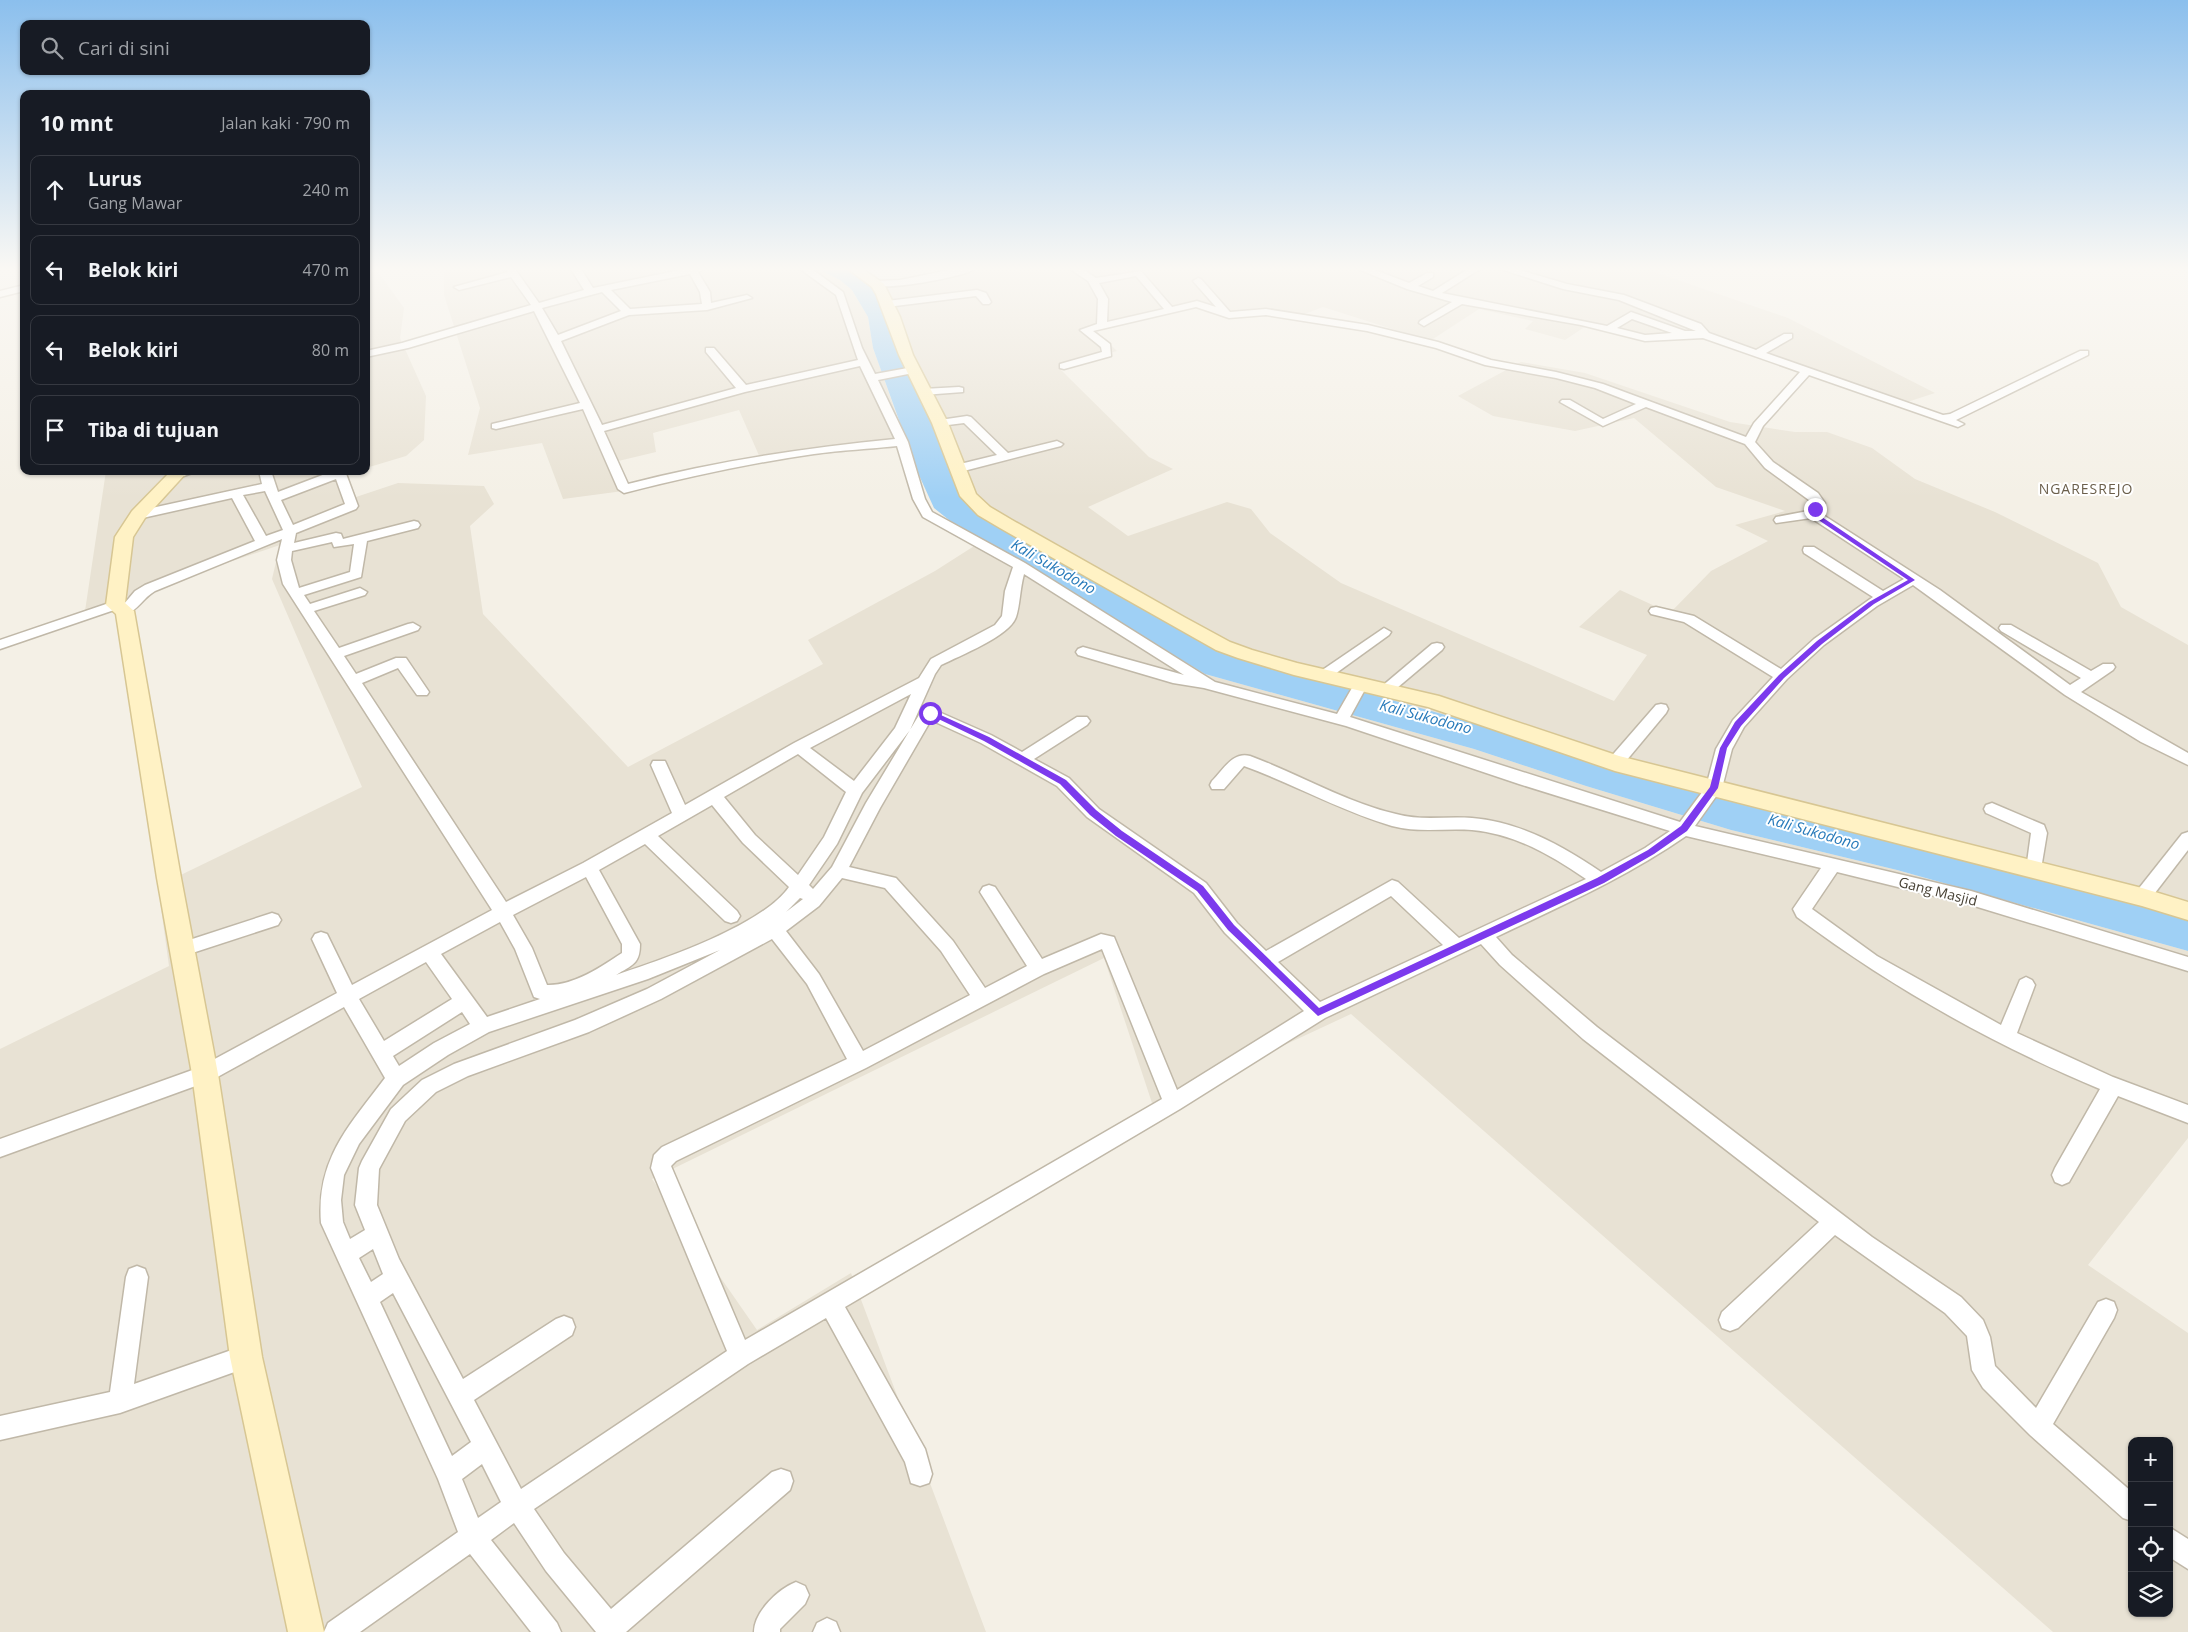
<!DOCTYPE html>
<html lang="id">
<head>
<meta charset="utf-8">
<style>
	body { margin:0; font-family:"Open Sans",sans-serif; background:#242831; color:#f1f3f6 }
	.controls { position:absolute; right:15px; bottom:15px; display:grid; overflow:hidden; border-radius:10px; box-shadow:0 1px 4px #0004 }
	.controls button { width:45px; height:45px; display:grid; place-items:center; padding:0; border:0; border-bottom:1px solid #363941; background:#171b24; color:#f1f3f6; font:25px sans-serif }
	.stop { position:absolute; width:15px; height:15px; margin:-11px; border:4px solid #7c3aed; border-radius:50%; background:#fff }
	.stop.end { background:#7c3aed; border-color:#fff; box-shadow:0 1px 5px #0008 }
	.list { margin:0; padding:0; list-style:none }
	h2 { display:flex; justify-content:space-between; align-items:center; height:65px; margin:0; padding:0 20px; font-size:21px }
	h2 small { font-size:16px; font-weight:400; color:#9ea1a6 }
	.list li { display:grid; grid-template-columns:32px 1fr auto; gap:15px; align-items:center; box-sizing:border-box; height:70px; margin:0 10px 10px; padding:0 10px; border:1px solid #363941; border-radius:10px }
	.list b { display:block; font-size:19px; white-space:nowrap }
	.list p { margin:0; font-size:16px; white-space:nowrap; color:#9ea1a6 }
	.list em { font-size:16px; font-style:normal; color:#9ea1a6 }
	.icon { flex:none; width:28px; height:28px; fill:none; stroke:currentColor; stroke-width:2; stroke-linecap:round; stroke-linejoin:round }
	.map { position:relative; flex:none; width:2188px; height:1632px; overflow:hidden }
	.search { position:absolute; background:#171b24; box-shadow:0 1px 4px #0004; left:20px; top:20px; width:350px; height:55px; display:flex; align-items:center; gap:12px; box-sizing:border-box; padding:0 18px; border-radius:10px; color:#9ea1a6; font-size:19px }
	.panel { position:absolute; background:#171b24; box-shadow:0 1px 4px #0004; left:20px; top:90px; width:350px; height:385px; border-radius:10px }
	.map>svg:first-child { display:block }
</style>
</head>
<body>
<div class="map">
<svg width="2188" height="1632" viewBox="0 0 2188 1632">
	<rect width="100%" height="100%" fill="#f4f0e6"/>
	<g fill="#e8e2d4" fill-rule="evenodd">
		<path d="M376,269L404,308L400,338L426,396L424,440L406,456L366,468V270Z"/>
		<path d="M444,269H818L840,280L852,290L868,317L873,348L906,441L761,460L739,410L653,433L656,452L610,463L623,491L563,499L542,443L468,455L480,408L444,295Z"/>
		<path d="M863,269L880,280L906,279L955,269H1646L1788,318L1935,393L1898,405L1734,347L1686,335L1643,341L1586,326L1565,340L1525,329L1533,321L1479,309L1430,341L1323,307L1294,318L1258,312L1230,317L1208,313L1194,307L1095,330L1117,351L1058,367L1149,457L1173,469L1088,507L1128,536L1227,502L1251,509L1270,533L1341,583L1614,701L1647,655L1579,627L1620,590L1670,613L1711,571L1768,541L1735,525L1785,511L1716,487L1634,418L1575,431L1493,416L1458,396L1521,362L1585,373L1730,422L1795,432H1827L1872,448L1915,479L1995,512L2098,563L2121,607L2188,645V914L1669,781L1306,676L1227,650L985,514L948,464Z"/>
		<path d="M106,471H357L348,475L356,497L398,483L484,486L494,504L470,526L483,614L628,767L823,664L808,640L935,571L982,541L1205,674L1474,749L1586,786L1731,830L1897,870L2188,951V1138L2088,1265L2188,1333V1632H2053L1351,1014L1153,1106L1104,958L652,1179L757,1330L851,1273L986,1632H0V1049L169,966L158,886L362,787L272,579L280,545L85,611ZM2132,1441H2169V1613H2132Z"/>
	</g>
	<path fill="#9fd0f5" d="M818,269H851L876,286L948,464L962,490L1227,650L1306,676L1513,734L2188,914V951L1897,870L1731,830L1586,786L1474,749L1205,674L949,520L934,508L918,473L873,348L868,317L852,290L840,280Z"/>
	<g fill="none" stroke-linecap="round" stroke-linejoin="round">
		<defs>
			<g id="street">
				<path d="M505,269H515L539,303L584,290L571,269H581L593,288L685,269H705L698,272L710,292L711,303L747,295L752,298L707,310L629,315L561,341L602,425L736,388L706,352V348H714L746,385L858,360L836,295L800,269H812L843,292L862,348L875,374L913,367L918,370L913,373L878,380L908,442L925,499L932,512L1025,563L1215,682L1337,714L1356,681H1366L1368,684L1350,717L1680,822L1706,787L1716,749L1733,720L1773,677L1684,622L1651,614L1649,611L1651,608L1656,607L1694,616L1781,669L1814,639L1873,597L1804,553L1803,550L1804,547H1814L1883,591L1904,579L1811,518L1776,523L1774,520L1776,517L1808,511L1813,503L1765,468L1745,444L1646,407L1603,426L1560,402L1562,400H1570L1603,419L1636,404L1595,388L1556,378L1485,365L1436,348L1367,331L1266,315L1229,318L1196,307L1093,331L1110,344L1111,356L1064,369L1060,368V364L1102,352L1101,347L1080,330L1097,324L1098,299L1088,281L1070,269H1082L1096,278L1141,271L1172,307L1197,301L1216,307L1193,281L1198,278L1201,279L1230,312L1266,309L1368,325L1438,342L1491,360L1556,372L1603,384L1746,437L1754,423L1800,372L1703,338L1645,341L1581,325L1462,304L1424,326L1419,323L1420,321L1452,302L1407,289L1358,269H1372L1409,283L1427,273H1433V277L1418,286L1433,291L1468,269H1480L1442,293L1607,326L1631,312L1685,331H1696L1619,300L1563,289L1500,269H1516L1567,284L1624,295L1701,324L1709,333L1756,350L1784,334H1792V338L1766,353L1943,415L1950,414L2080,351H2088V355L1956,420L1964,424L1958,427L1809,375L1763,426L1755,442L1773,462L1818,493L1825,503L1820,513L1940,590L2070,685L2081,678L2001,631L1999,628L2001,625H2011L2091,671L2103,664H2113L2115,667L2113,670L2081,692L2188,753V765L2141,742L2065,695L1913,585L1877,606L1824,645L1787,679L1744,727L1732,749L1722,788L1695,826L1971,891L2188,957V971L1971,905L1837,872L1812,909L1877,956L2001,1025L2020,980L2026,977L2032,980L2035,985L2017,1033L2113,1077L2188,1105V1123L2118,1096L2069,1182L2062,1185L2055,1182L2052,1175L2055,1168L2100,1089C1992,1044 1891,987 1797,917L1793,909L1821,868L1686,836C1627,877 1561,906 1496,937L1512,955L1597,1027L1872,1237L1961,1297L1983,1320L1990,1337L1995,1366L2036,1408L2098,1302L2106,1299L2114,1302L2117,1310L2114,1318L2053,1424L2132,1492V1521L2123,1518L2030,1435L1983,1388L1972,1370L1967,1336L1945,1313L1835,1235L1738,1328L1730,1331L1722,1328L1719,1320L1722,1312L1819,1222L1583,1039L1500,965L1481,944L1325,1018L1180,1109L845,1307L925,1449L932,1474L929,1483L920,1486L911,1483L905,1462L826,1318L748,1364L534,1509L564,1553L611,1609L772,1472L781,1469L790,1472L793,1481L790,1490L626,1632H596L546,1571L514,1523L491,1540L557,1623L561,1632H531L470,1554L360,1632H324L328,1623L458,1532L438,1479L321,1223C316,1159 349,1126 385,1078L344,1007L212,1080L0,1157V1139L198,1068L337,993L312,939L315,934L321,932L327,934L352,985L492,910L283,584L277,560L282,539L155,591C144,597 136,612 125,615L118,611L135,591L145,585L255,541L232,498L138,519L132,515L138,511L262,484L259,471H271L278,492L333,471H345L358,506L356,509L296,533L294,543L336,533L341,534L343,539L414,521L418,522L420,525L418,528L367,541L361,577L304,595L310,604L360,588L367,592L365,595L314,611L339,648L408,624L413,623L420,627L418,630L344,656L356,674L396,658H406L427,689L429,692L427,695H417L398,668L362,683L506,902L583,863L672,813L651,765L653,761H665L685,805L794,743L919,678L931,659L995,625L1002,616L1005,591L1013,567L923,517L913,499L897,446C870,449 842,450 814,454C750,463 687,477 624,493L618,489L583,409L496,429L492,428V424L580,403L534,311L408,348L366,357V351L402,343L531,305L511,277L459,290L454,287L508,272ZM690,274L700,292L702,304L630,309L611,290ZM1136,276L1164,309L1107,322L1108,299L1099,283ZM602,292L621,311L558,335L542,308ZM1632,319L1672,333L1645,335L1617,328ZM860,366L895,439C804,448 716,461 628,484L604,431L745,392ZM336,479L345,504L293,525L281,500ZM265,491L283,530L266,536L243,495ZM332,542L334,547L354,544L350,572L299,588L291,560L292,551ZM1024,574L1184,675L1083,647L1078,649L1076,652L1078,655L1173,683L1204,688L1346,726L1519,784L1670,831L1645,848L1601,872C1561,845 1520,822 1472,818C1446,816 1421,821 1396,814C1345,802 1299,774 1250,756C1233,751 1223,770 1212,781L1210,785L1212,789H1224L1244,766C1294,784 1341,811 1392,826C1419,833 1445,828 1472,830C1515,834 1551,855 1586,879L1459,938L1398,882L1392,880L1266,951L1237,923L1206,883L1099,809L1069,778L1034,759L1087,725L1090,721L1087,717H1077L1022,752L991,735L930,708L922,710L866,803L832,867L813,889L809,885L837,844L862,793L910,730L935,674L941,665C959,656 1010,636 1016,617C1020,605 1020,588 1024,574ZM911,694L895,728L854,781L810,748ZM931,720L981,743L1057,786L1087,817L1194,893L1225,933L1304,1011L1177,1090L1114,937L1101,934L1042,959L995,887L989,885L983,887L980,892L1027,966L985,988L953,941L896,878L849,867L880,808ZM798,754L846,792L824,837L798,875L755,835L724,797ZM712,805L743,843L789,887C762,926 661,960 616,975C632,965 640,964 640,944L599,870L645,844L725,921L731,923L737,921L740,916L737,911L658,836ZM586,877L622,944V953C601,967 573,986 547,985L532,948L513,915ZM842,878L885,888L941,951L970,995L863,1051L819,974L786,931L819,906ZM1391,896L1443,945L1320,1002L1278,962ZM800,898L803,899L786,912ZM500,922L515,949L534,997L540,999L487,1017L441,954ZM772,939L807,984L847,1059L662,1147L654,1155L651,1168L727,1351L521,1489L474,1400L572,1335L575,1327L572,1319L564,1316L556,1319L463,1379L399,1259L377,1205L379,1169L405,1121L436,1092L468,1076L589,1032L661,999ZM1102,949L1162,1099L745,1340L671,1166L676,1161L866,1068L1044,974ZM720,950L647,989L575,1020L454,1064L422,1080L391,1109L362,1161L359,1168L355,1205L365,1230L350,1239L343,1222L341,1200L344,1175L359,1144L403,1085L448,1055L489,1032L648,979ZM426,962L452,999L384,1041L359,999ZM462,1012L470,1024L434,1043L399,1066L393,1056ZM373,1249L383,1274L371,1282L359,1258ZM393,1293L471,1442L452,1456L380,1302ZM482,1464L501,1502L478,1518L462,1479Z"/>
				<path d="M954,269H975C964,277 881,292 872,284L877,281L900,280Z"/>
				<path d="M24,285V291L0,297V291Z"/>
				<path d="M977,290L986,293L991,302L989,304H983L976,296L887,307L882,304L887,301Z"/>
				<path d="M959,387L963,388V392L923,395L918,392L923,389Z"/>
				<path d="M967,416L971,417L1008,453L1057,441L1063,444L1061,446L956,473L952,472V466L997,455L964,423L940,426L934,423L940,420Z"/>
				<path d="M175,471H198L178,478L172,474Z"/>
				<path d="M115,601L120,602L122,605L120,608L0,649V640Z"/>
				<path d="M1384,628L1391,632L1389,635L1328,679H1318L1316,676L1318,673Z"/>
				<path d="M1437,643L1442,644L1444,647L1442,650L1391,693H1381L1379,690L1381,687L1432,644Z"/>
				<path d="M1661,704L1666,705L1668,709L1666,713L1621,767H1609L1607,763L1609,759L1656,705Z"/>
				<path d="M1992,803L2044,825L2047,833L2040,875L2034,876L2028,875L2026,870L2031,833L1986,813L1984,809L1986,805Z"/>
				<path d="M2188,832V850L2148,902L2142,904L2136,902L2133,897L2136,892L2182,834Z"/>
				<path d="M272,913L278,915L281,920L278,925L183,956L177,954L174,949L177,944Z"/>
				<path d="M137,1266L145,1269L148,1277L134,1384L246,1345L254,1349L258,1357L254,1365L120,1413L0,1440V1416L110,1392L126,1277L129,1269Z"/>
				<path d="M2169,1527L2188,1539V1569L2169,1557Z"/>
				<path d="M796,1582L805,1586L809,1595L805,1604L780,1629V1632H754C754,1612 778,1589 796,1582Z"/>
				<path d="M827,1618L836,1622L840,1632H813L817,1623Z"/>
			</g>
			<g id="secondary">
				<path d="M848,269H863L884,284L900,317L913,355L948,423L976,494L990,507L1012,520L1184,617L1230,642L1252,650L1297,663L1439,696L1619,756L2142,888L2188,902V920L2142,906L1615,771L1428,707L1294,675L1238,658L1216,650L1000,528L978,515L960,496L932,423L899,355L876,294L872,287Z"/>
				<path d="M171,471H188L145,518L133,537L125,603L134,611L181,878L218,1074L262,1357L324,1632H288L230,1357L192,1074L157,878L116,614L106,605L115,537L132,511Z"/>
			</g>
		</defs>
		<use href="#street" stroke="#c0b8a8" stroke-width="3"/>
		<use href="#secondary" stroke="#d7c693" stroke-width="3"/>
		<use href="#street" fill="#fff" fill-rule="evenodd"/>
		<use href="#secondary" fill="#fff2c5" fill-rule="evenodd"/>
	</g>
	<linearGradient id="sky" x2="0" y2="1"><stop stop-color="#8bbfed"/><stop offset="0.54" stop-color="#faf8f4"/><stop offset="1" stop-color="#faf8f4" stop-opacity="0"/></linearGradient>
	<rect width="2188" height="498" fill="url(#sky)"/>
	<path fill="#7c3aed" d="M1813,508L1818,509L1816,513L1915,580L1874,604L1822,644L1784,678L1741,726L1727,748L1718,788L1687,831L1654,854L1604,883L1318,1016L1228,930L1197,891L1116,836L1090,815L1060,784L984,741L926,713L932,711L989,737L1066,780L1096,810L1122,831L1203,886L1234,925L1319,1008L1597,878L1648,850L1681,826L1710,787L1720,748L1735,722L1779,675L1817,641L1869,602L1908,580L1811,515Z"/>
	<g text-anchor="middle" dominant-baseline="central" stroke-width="4" stroke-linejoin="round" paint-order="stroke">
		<g font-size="14" letter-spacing="1" fill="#6b5f4b" stroke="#fff">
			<text x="2086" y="488">NGARESREJO</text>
		</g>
		<g font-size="14" fill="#474135" stroke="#fff">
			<text transform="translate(1938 891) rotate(14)">Gang Masjid</text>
		</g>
		<g font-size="15" font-style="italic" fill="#277aba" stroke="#fff">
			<text transform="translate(1054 566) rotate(30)">Kali Sukodono</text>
			<text transform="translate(1426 716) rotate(15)">Kali Sukodono</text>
			<text transform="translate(1814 831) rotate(16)">Kali Sukodono</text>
		</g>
	</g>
</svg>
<div class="controls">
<button>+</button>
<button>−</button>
<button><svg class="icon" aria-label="locate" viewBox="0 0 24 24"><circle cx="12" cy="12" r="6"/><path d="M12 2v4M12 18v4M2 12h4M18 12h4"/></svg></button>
<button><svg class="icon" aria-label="layers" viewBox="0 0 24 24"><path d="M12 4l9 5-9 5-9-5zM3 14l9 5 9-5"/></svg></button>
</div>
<div class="stop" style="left:930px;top:713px"></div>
<div class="stop end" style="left:1815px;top:509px"></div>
<div class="search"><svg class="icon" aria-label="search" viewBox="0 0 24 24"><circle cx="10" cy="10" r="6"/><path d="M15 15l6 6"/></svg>Cari di sini</div>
<section class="panel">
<h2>10 mnt<small>Jalan kaki · 790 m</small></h2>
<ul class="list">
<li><svg class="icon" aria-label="ahead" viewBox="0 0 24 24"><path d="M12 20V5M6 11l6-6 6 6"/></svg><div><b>Lurus</b><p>Gang Mawar</p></div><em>240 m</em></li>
<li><svg class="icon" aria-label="left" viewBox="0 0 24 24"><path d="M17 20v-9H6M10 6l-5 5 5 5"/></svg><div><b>Belok kiri</b></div><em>470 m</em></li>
<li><svg class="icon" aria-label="left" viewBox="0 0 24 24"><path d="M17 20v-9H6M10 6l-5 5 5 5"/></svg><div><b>Belok kiri</b></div><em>80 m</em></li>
<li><svg class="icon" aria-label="arrive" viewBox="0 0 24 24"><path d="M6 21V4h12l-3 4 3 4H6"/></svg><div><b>Tiba di tujuan</b></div></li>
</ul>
</section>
</div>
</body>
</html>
